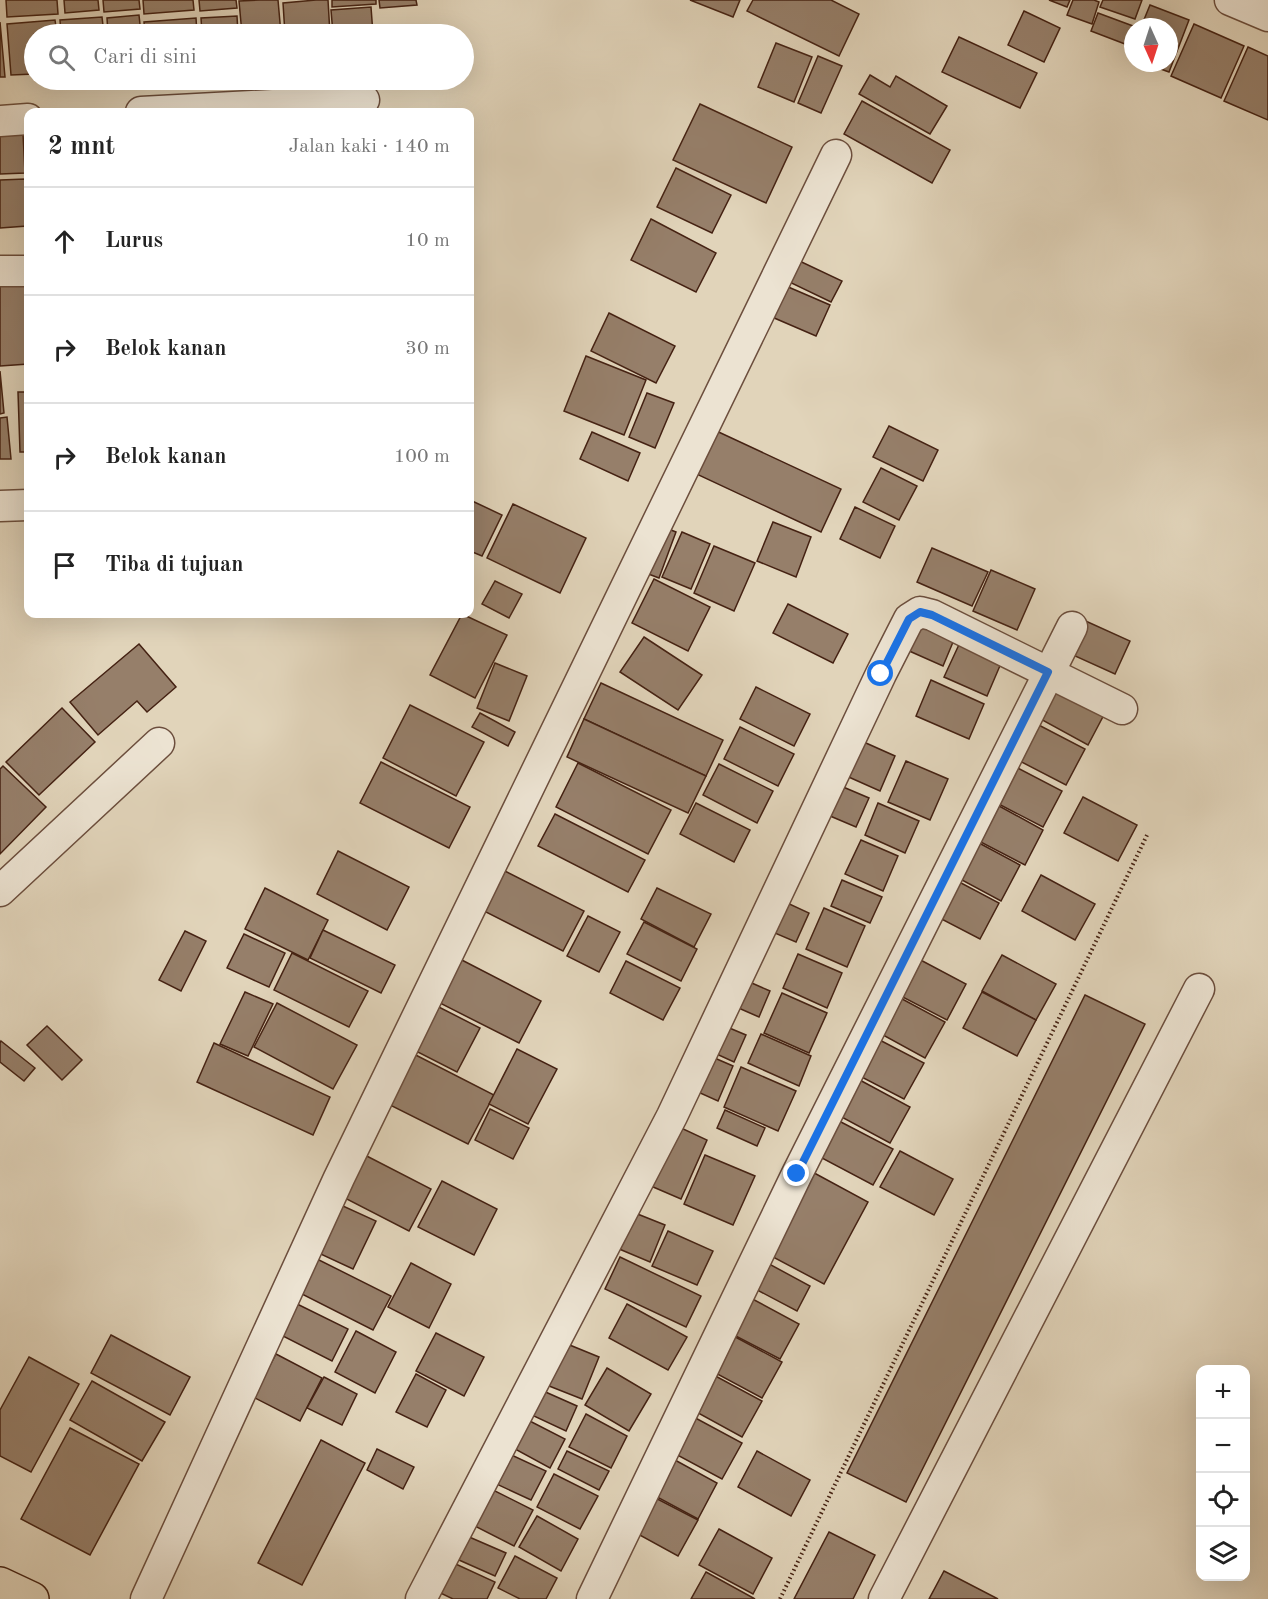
<!DOCTYPE html>
<html lang="id">
<head>
<meta charset="utf-8">
<style>
	body { margin:0; font-family:"Old Standard TT",serif; background:#f6f6f6; color:#222 }
	.controls { position:absolute; right:18px; bottom:18px; display:grid; overflow:hidden; border-radius:12px; box-shadow:0 6px 24px #0002 }
	.controls button { width:54px; height:54px; display:grid; place-items:center; padding:0; border:0; border-bottom:2px solid #e0e0e0; background:#fff; color:#222; font:30px sans-serif }
	.compass { position:absolute; left:1124px; top:18px; width:54px; height:54px; border-radius:50%; background:#fff; box-shadow:0 6px 24px #0002; rotate:177deg }
	.stop { position:absolute; width:18px; height:18px; margin:-14px; border:4px solid #1a73e8; border-radius:50%; background:#fff }
	.stop.end { background:#1a73e8; border-color:#fff; box-shadow:0 2px 6px #0008 }
	.list { margin:0; padding:0; list-style:none }
	h2 { display:flex; justify-content:space-between; align-items:center; height:78px; margin:0; padding:0 24px; font-size:26px }
	h2 small { font-size:20px; font-weight:400; color:#767676 }
	.list li { display:grid; grid-template-columns:39px 1fr auto; gap:18px; align-items:center; box-sizing:border-box; height:108px; padding:0 24px; border-top:2px solid #e0e0e0 }
	.list b { display:block; font-size:22px; white-space:nowrap }
	.list em { font-size:20px; font-style:normal; color:#767676 }
	.icon { flex:none; width:33px; height:33px; fill:none; stroke:currentColor; stroke-width:2; stroke-linecap:round; stroke-linejoin:round }
	.map { position:relative; flex:none; width:1268px; height:1599px; overflow:hidden }
	.search { position:absolute; background:#fff; box-shadow:0 6px 24px #0002; left:24px; top:24px; width:450px; height:66px; display:flex; align-items:center; gap:15px; box-sizing:border-box; padding:0 21px; border-radius:33px; color:#767676; font-size:22px }
	.panel { position:absolute; background:#fff; box-shadow:0 6px 24px #0002; left:24px; top:108px; width:450px; height:510px; border-radius:12px }
	.map>svg:first-child { display:block }
</style>
</head>
<body>
<div class="map">
<svg width="1268" height="1599" viewBox="0 0 1268 1599">
	<rect width="100%" height="100%" fill="#e1d4ba"/>
	<filter id="stains"><feTurbulence type="fractalNoise" baseFrequency=".00333" numOctaves="4"/><feColorMatrix values="0 0 0 0 .2 0 0 0 0 .09 0 0 0 0 .02 0 0 0 .5 -.17"/></filter>
	<radialGradient id="worn" r=".72"><stop offset=".6" stop-color="#630" stop-opacity="0"/><stop offset="1" stop-color="#630" stop-opacity=".3"/></radialGradient>
	<g fill="#967f6a" stroke="#452213" stroke-width="1.5">
		<path d="M6,0H57L58,14L7,17Z"/>
		<path d="M64,0H98L99,10L65,13Z"/>
		<path d="M103,0H139L140,9L104,12Z"/>
		<path d="M143,0H193L194,10L144,14Z"/>
		<path d="M199,0H236L237,8L200,11Z"/>
		<path d="M259,0H278L281,34H242L239,1Z"/>
		<path d="M316,0H328L330,34H285L283,3Z"/>
		<path d="M332,0H376V4L332,7Z"/>
		<path d="M379,0H416L417,5L380,8Z"/>
		<path d="M690,0H740L733,17Z"/>
		<path d="M753,0H831L859,14L839,56L747,11Z"/>
		<path d="M1049,0H1070L1067,7Z"/>
		<path d="M1073,0H1094L1099,2L1092,24L1067,15Z"/>
		<path d="M1103,0H1142L1135,19L1100,7Z"/>
		<path d="M1150,5L1189,20L1169,72L1144,63H1169V27H1141Z"/>
		<path d="M371,7L373,34H333L331,10Z"/>
		<path d="M1024,11L1060,28L1044,62L1008,45Z"/>
		<path d="M1098,13L1133,26L1125,44L1091,31Z"/>
		<path d="M139,15L141,34H108L107,18Z"/>
		<path d="M237,16L238,34H202L201,18Z"/>
		<path d="M102,17L104,34H61L60,20Z"/>
		<path d="M196,18L197,34H145L144,22Z"/>
		<path d="M55,20L57,34H34V74L11,75L7,24Z"/>
		<path d="M0,22L5,77H0Z"/>
		<path d="M1194,24L1244,46L1221,98L1171,76Z"/>
		<path d="M959,37L1037,73L1020,108L942,72Z"/>
		<path d="M776,43L812,57L794,102L758,87Z"/>
		<path d="M1248,47L1268,56V120L1224,101Z"/>
		<path d="M818,56L842,66L821,113L798,103Z"/>
		<path d="M870,75L890,87L896,76L947,106L930,134L859,94Z"/>
		<path d="M862,101L950,150L932,183L844,134Z"/>
		<path d="M700,104L792,147L766,203L673,160Z"/>
		<path d="M22,114L25,173L0,174V115Z"/>
		<path d="M676,168L731,195L712,233L657,207Z"/>
		<path d="M25,179L27,226L0,228V180Z"/>
		<path d="M651,219L716,253L696,292L631,260Z"/>
		<path d="M791,257L842,281L831,302L781,278Z"/>
		<path d="M28,275V364L0,366V277Z"/>
		<path d="M779,283L830,305L816,336L765,314Z"/>
		<path d="M609,313L675,346L656,383L591,351Z"/>
		<path d="M586,356L646,380L624,435L564,411Z"/>
		<path d="M0,371L4,413L0,414Z"/>
		<path d="M18,392H28V452H20Z"/>
		<path d="M647,393L674,403L655,448L629,437Z"/>
		<path d="M7,417L11,459H0V418Z"/>
		<path d="M889,426L938,450L923,481L873,457Z"/>
		<path d="M710,428L841,489L821,532L690,471Z"/>
		<path d="M592,432L640,453L628,481L580,459Z"/>
		<path d="M881,468L917,486L899,520L863,502Z"/>
		<path d="M470,500L502,515L482,556L470,551Z"/>
		<path d="M513,504L586,538L560,593L487,558Z"/>
		<path d="M855,507L895,526L880,558L840,539Z"/>
		<path d="M648,521L676,532L659,578L630,567Z"/>
		<path d="M773,522L811,537L796,577L757,561Z"/>
		<path d="M682,532L710,544L691,589L662,577Z"/>
		<path d="M714,546L755,563L734,611L694,593Z"/>
		<path d="M932,548L988,572L972,606L917,582Z"/>
		<path d="M991,570L1035,589L1017,630L973,611Z"/>
		<path d="M654,579L710,607L688,651L632,623Z"/>
		<path d="M495,581L522,594L509,618L482,604Z"/>
		<path d="M788,604L848,634L833,663L773,633Z"/>
		<path d="M462,614L507,635L475,698L430,675Z"/>
		<path d="M911,616L956,635L943,666L898,646Z"/>
		<path d="M1079,618L1130,641L1115,674L1064,651Z"/>
		<path d="M963,636L1005,654L987,696L944,677Z"/>
		<path d="M644,637L702,675L678,710L620,672Z"/>
		<path d="M139,644L176,687L147,712L137,701L98,735L70,702Z"/>
		<path d="M495,663L527,676L509,721L477,708Z"/>
		<path d="M931,680L984,704L969,739L916,716Z"/>
		<path d="M1053,680L1107,709L1088,745L1035,716Z"/>
		<path d="M601,683L723,740L706,776L584,719Z"/>
		<path d="M756,687L810,714L794,746L740,719Z"/>
		<path d="M410,705L484,742L456,796L383,758Z"/>
		<path d="M62,708L95,742L39,795L6,762Z"/>
		<path d="M480,713L515,732L508,746L472,727Z"/>
		<path d="M584,719L706,776L688,813L567,757Z"/>
		<path d="M1031,721L1085,749L1066,785L1012,757Z"/>
		<path d="M740,727L794,754L778,786L724,759Z"/>
		<path d="M848,735L895,756L880,791L833,770Z"/>
		<path d="M906,761L948,779L930,820L888,802Z"/>
		<path d="M381,762L470,807L449,848L360,803Z"/>
		<path d="M578,763L671,810L648,854L556,807Z"/>
		<path d="M1008,763L1062,791L1043,827L989,799Z"/>
		<path d="M719,764L773,791L757,823L703,795Z"/>
		<path d="M3,766L46,807L0,854V769Z"/>
		<path d="M829,781L869,798L856,827L816,810Z"/>
		<path d="M1083,797L1137,825L1118,861L1064,833Z"/>
		<path d="M990,801L1043,830L1025,865L971,837Z"/>
		<path d="M696,803L750,830L734,862L680,834Z"/>
		<path d="M878,803L919,821L905,853L865,835Z"/>
		<path d="M555,814L645,860L628,892L538,846Z"/>
		<path d="M966,836L1020,865L1001,901L947,872Z"/>
		<path d="M861,840L898,856L883,891L845,874Z"/>
		<path d="M338,851L409,887L387,930L317,894Z"/>
		<path d="M499,868L584,911L563,951L478,908Z"/>
		<path d="M946,875L999,903L980,939L926,911Z"/>
		<path d="M1041,875L1095,904L1075,940L1022,911Z"/>
		<path d="M842,880L882,897L870,923L831,906Z"/>
		<path d="M265,888L328,920L308,960L245,929Z"/>
		<path d="M657,888L711,914L694,947L641,919Z"/>
		<path d="M770,895L809,913L796,942L756,925Z"/>
		<path d="M824,908L865,926L847,967L806,949Z"/>
		<path d="M588,916L620,932L599,972L567,956Z"/>
		<path d="M644,922L697,949L681,981L627,954Z"/>
		<path d="M323,930L395,965L381,993L310,958Z"/>
		<path d="M185,931L206,941L181,991L159,980Z"/>
		<path d="M244,934L285,953L269,987L227,968Z"/>
		<path d="M292,953L368,991L349,1027L274,990Z"/>
		<path d="M798,954L842,973L827,1008L783,988Z"/>
		<path d="M1002,955L1056,984L1036,1020L982,991Z"/>
		<path d="M913,956L966,984L947,1020L893,992Z"/>
		<path d="M456,957L541,1001L519,1043L434,1000Z"/>
		<path d="M626,961L680,988L663,1020L610,993Z"/>
		<path d="M729,973L770,991L759,1017L718,999Z"/>
		<path d="M245,992L273,1004L248,1056L220,1044Z"/>
		<path d="M982,992L1036,1020L1017,1056L963,1028Z"/>
		<path d="M782,993L827,1013L809,1053L764,1033Z"/>
		<path d="M891,993L945,1022L925,1058L872,1029Z"/>
		<path d="M1085,995L1145,1024L906,1502L847,1473Z"/>
		<path d="M427,1001L480,1028L457,1072L404,1045Z"/>
		<path d="M277,1003L357,1045L333,1089L254,1047Z"/>
		<path d="M708,1019L746,1035L734,1062L697,1045Z"/>
		<path d="M47,1026L82,1060L62,1080L27,1045Z"/>
		<path d="M761,1034L811,1056L799,1086L748,1063Z"/>
		<path d="M870,1035L924,1063L904,1099L850,1071Z"/>
		<path d="M1,1041L35,1068L24,1081L0,1062V1043Z"/>
		<path d="M214,1043L330,1097L313,1135L197,1082Z"/>
		<path d="M402,1048L494,1095L468,1144L376,1098Z"/>
		<path d="M517,1049L557,1069L528,1124L489,1104Z"/>
		<path d="M696,1050L733,1066L718,1101L680,1084Z"/>
		<path d="M741,1067L796,1091L778,1131L724,1107Z"/>
		<path d="M856,1078L910,1107L890,1143L836,1114Z"/>
		<path d="M490,1109L529,1128L513,1159L475,1140Z"/>
		<path d="M725,1110L765,1128L757,1146L717,1128Z"/>
		<path d="M664,1120L707,1140L681,1199L637,1180Z"/>
		<path d="M839,1121L893,1149L873,1185L820,1157Z"/>
		<path d="M357,1151L431,1189L409,1231L335,1193Z"/>
		<path d="M900,1151L953,1179L934,1215L880,1187Z"/>
		<path d="M705,1155L755,1176L733,1225L684,1204Z"/>
		<path d="M805,1168L868,1202L824,1284L760,1250Z"/>
		<path d="M442,1181L497,1209L474,1255L418,1227Z"/>
		<path d="M321,1196L376,1221L353,1269L299,1244Z"/>
		<path d="M620,1207L665,1225L650,1262L605,1243Z"/>
		<path d="M668,1231L713,1251L697,1285L652,1266Z"/>
		<path d="M303,1252L391,1296L373,1330L286,1286Z"/>
		<path d="M620,1257L701,1296L686,1327L605,1289Z"/>
		<path d="M758,1258L810,1286L797,1311L744,1283Z"/>
		<path d="M411,1263L451,1284L429,1328L388,1307Z"/>
		<path d="M745,1295L799,1324L780,1359L726,1331Z"/>
		<path d="M291,1301L348,1329L332,1361L275,1332Z"/>
		<path d="M627,1304L687,1337L668,1370L609,1338Z"/>
		<path d="M356,1331L396,1352L375,1393L335,1372Z"/>
		<path d="M436,1333L484,1357L464,1396L416,1371Z"/>
		<path d="M728,1333L782,1362L762,1398L708,1369Z"/>
		<path d="M111,1335L190,1377L170,1415L91,1373Z"/>
		<path d="M555,1339L599,1357L582,1399L539,1382Z"/>
		<path d="M276,1354L322,1378L300,1421L253,1397Z"/>
		<path d="M29,1357L79,1384L31,1472L0,1456V1410Z"/>
		<path d="M607,1368L651,1394L629,1431L585,1405Z"/>
		<path d="M708,1372L762,1401L742,1437L689,1408Z"/>
		<path d="M416,1374L446,1390L427,1427L396,1412Z"/>
		<path d="M324,1377L357,1394L342,1425L307,1408Z"/>
		<path d="M92,1381L165,1422L142,1461L70,1420Z"/>
		<path d="M532,1386L577,1406L566,1431L521,1410Z"/>
		<path d="M586,1414L627,1436L611,1468L569,1447Z"/>
		<path d="M688,1414L742,1443L722,1479L668,1450Z"/>
		<path d="M520,1416L565,1439L550,1468L506,1444Z"/>
		<path d="M70,1428L139,1464L90,1555L21,1519Z"/>
		<path d="M321,1440L365,1463L302,1585L258,1563Z"/>
		<path d="M377,1449L414,1467L403,1489L367,1470Z"/>
		<path d="M567,1451L609,1471L599,1490L558,1469Z"/>
		<path d="M757,1451L810,1480L791,1516L738,1487Z"/>
		<path d="M505,1452L546,1471L531,1500L490,1481Z"/>
		<path d="M664,1454L717,1483L698,1519L644,1490Z"/>
		<path d="M554,1474L598,1496L580,1529L537,1507Z"/>
		<path d="M485,1486L533,1510L514,1546L467,1522Z"/>
		<path d="M644,1492L698,1520L678,1556L625,1527Z"/>
		<path d="M537,1516L578,1539L561,1571L519,1547Z"/>
		<path d="M719,1529L772,1558L753,1594L699,1565Z"/>
		<path d="M829,1532L875,1555L853,1599H794Z"/>
		<path d="M460,1533L506,1553L495,1576L450,1556Z"/>
		<path d="M515,1556L557,1578L546,1599H520L498,1588Z"/>
		<path d="M447,1560L495,1582L487,1599H453L434,1590Z"/>
		<path d="M944,1571L998,1599H929Z"/>
		<path d="M706,1572L755,1599H691Z"/>
	</g>
	<g fill="none" stroke-linecap="round" stroke-linejoin="round">
		<defs>
			<g id="minor">
				<path d="M1230,0L1268,16"/>
				<path d="M141,112L364,100"/>
				<path d="M0,121L28,119"/>
				<path d="M0,271H28"/>
				<path d="M0,506L28,505"/>
				<path d="M0,891L159,743"/>
				<path d="M146,1599L339,1178L836,155"/>
				<path d="M421,1599L672,1116L881,674L909,619L920,612L932,615L1122,709"/>
				<path d="M592,1599L797,1174L1072,627"/>
				<path d="M884,1599L1199,989"/>
			</g>
			<path id="primary" d="M0,1584L32,1599"/>
		</defs>
		<use href="#minor" stroke="#6c4e3d" stroke-width="33"/>
		<use href="#primary" stroke="#452213" stroke-width="36"/>
		<path stroke="#452213" stroke-width="4" stroke-dasharray="1.5 3" stroke-linecap="butt" d="M780,1599L1148,833"/>
		<use href="#minor" stroke="#ece3d2" stroke-width="30"/>
		<use href="#primary" stroke="#e1d4ba" stroke-width="33"/>
	</g>
	<g fill="none" stroke-linecap="round" stroke-linejoin="round">
		<path stroke="#1a73e8" stroke-width="8" d="M797,1174L1048,672L932,615L920,612L909,619L881,674"/>
	</g>
	<rect width="100%" height="100%" filter="url(#stains)"/>
	<rect width="100%" height="100%" fill="url(#worn)"/>
</svg>
<div class="controls">
<button>+</button>
<button>−</button>
<button><svg class="icon" aria-label="locate" viewBox="0 0 24 24"><circle cx="12" cy="12" r="6"/><path d="M12 2v4M12 18v4M2 12h4M18 12h4"/></svg></button>
<button><svg class="icon" aria-label="layers" viewBox="0 0 24 24"><path d="M12 4l9 5-9 5-9-5zM3 14l9 5 9-5"/></svg></button>
</div>
<svg class="compass" viewBox="-18 -18 36 36"><path d="M0-13l5 13h-10z" fill="#e53935"/><path d="M0 13l5-13h-10z" fill="#767676"/></svg>
<div class="stop" style="left:881px;top:674px"></div>
<div class="stop end" style="left:797px;top:1174px"></div>
<div class="search"><svg class="icon" aria-label="search" viewBox="0 0 24 24"><circle cx="10" cy="10" r="6"/><path d="M15 15l6 6"/></svg>Cari di sini</div>
<section class="panel">
<h2>2 mnt<small>Jalan kaki · 140 m</small></h2>
<ul class="list">
<li><svg class="icon" aria-label="ahead" viewBox="0 0 24 24"><path d="M12 20V5M6 11l6-6 6 6"/></svg><div><b>Lurus</b></div><em>10 m</em></li>
<li><svg class="icon" aria-label="right" viewBox="0 0 24 24"><path d="M7 20v-9h11M14 6l5 5-5 5"/></svg><div><b>Belok kanan</b></div><em>30 m</em></li>
<li><svg class="icon" aria-label="right" viewBox="0 0 24 24"><path d="M7 20v-9h11M14 6l5 5-5 5"/></svg><div><b>Belok kanan</b></div><em>100 m</em></li>
<li><svg class="icon" aria-label="arrive" viewBox="0 0 24 24"><path d="M6 21V4h12l-3 4 3 4H6"/></svg><div><b>Tiba di tujuan</b></div></li>
</ul>
</section>
</div>
</body>
</html>
